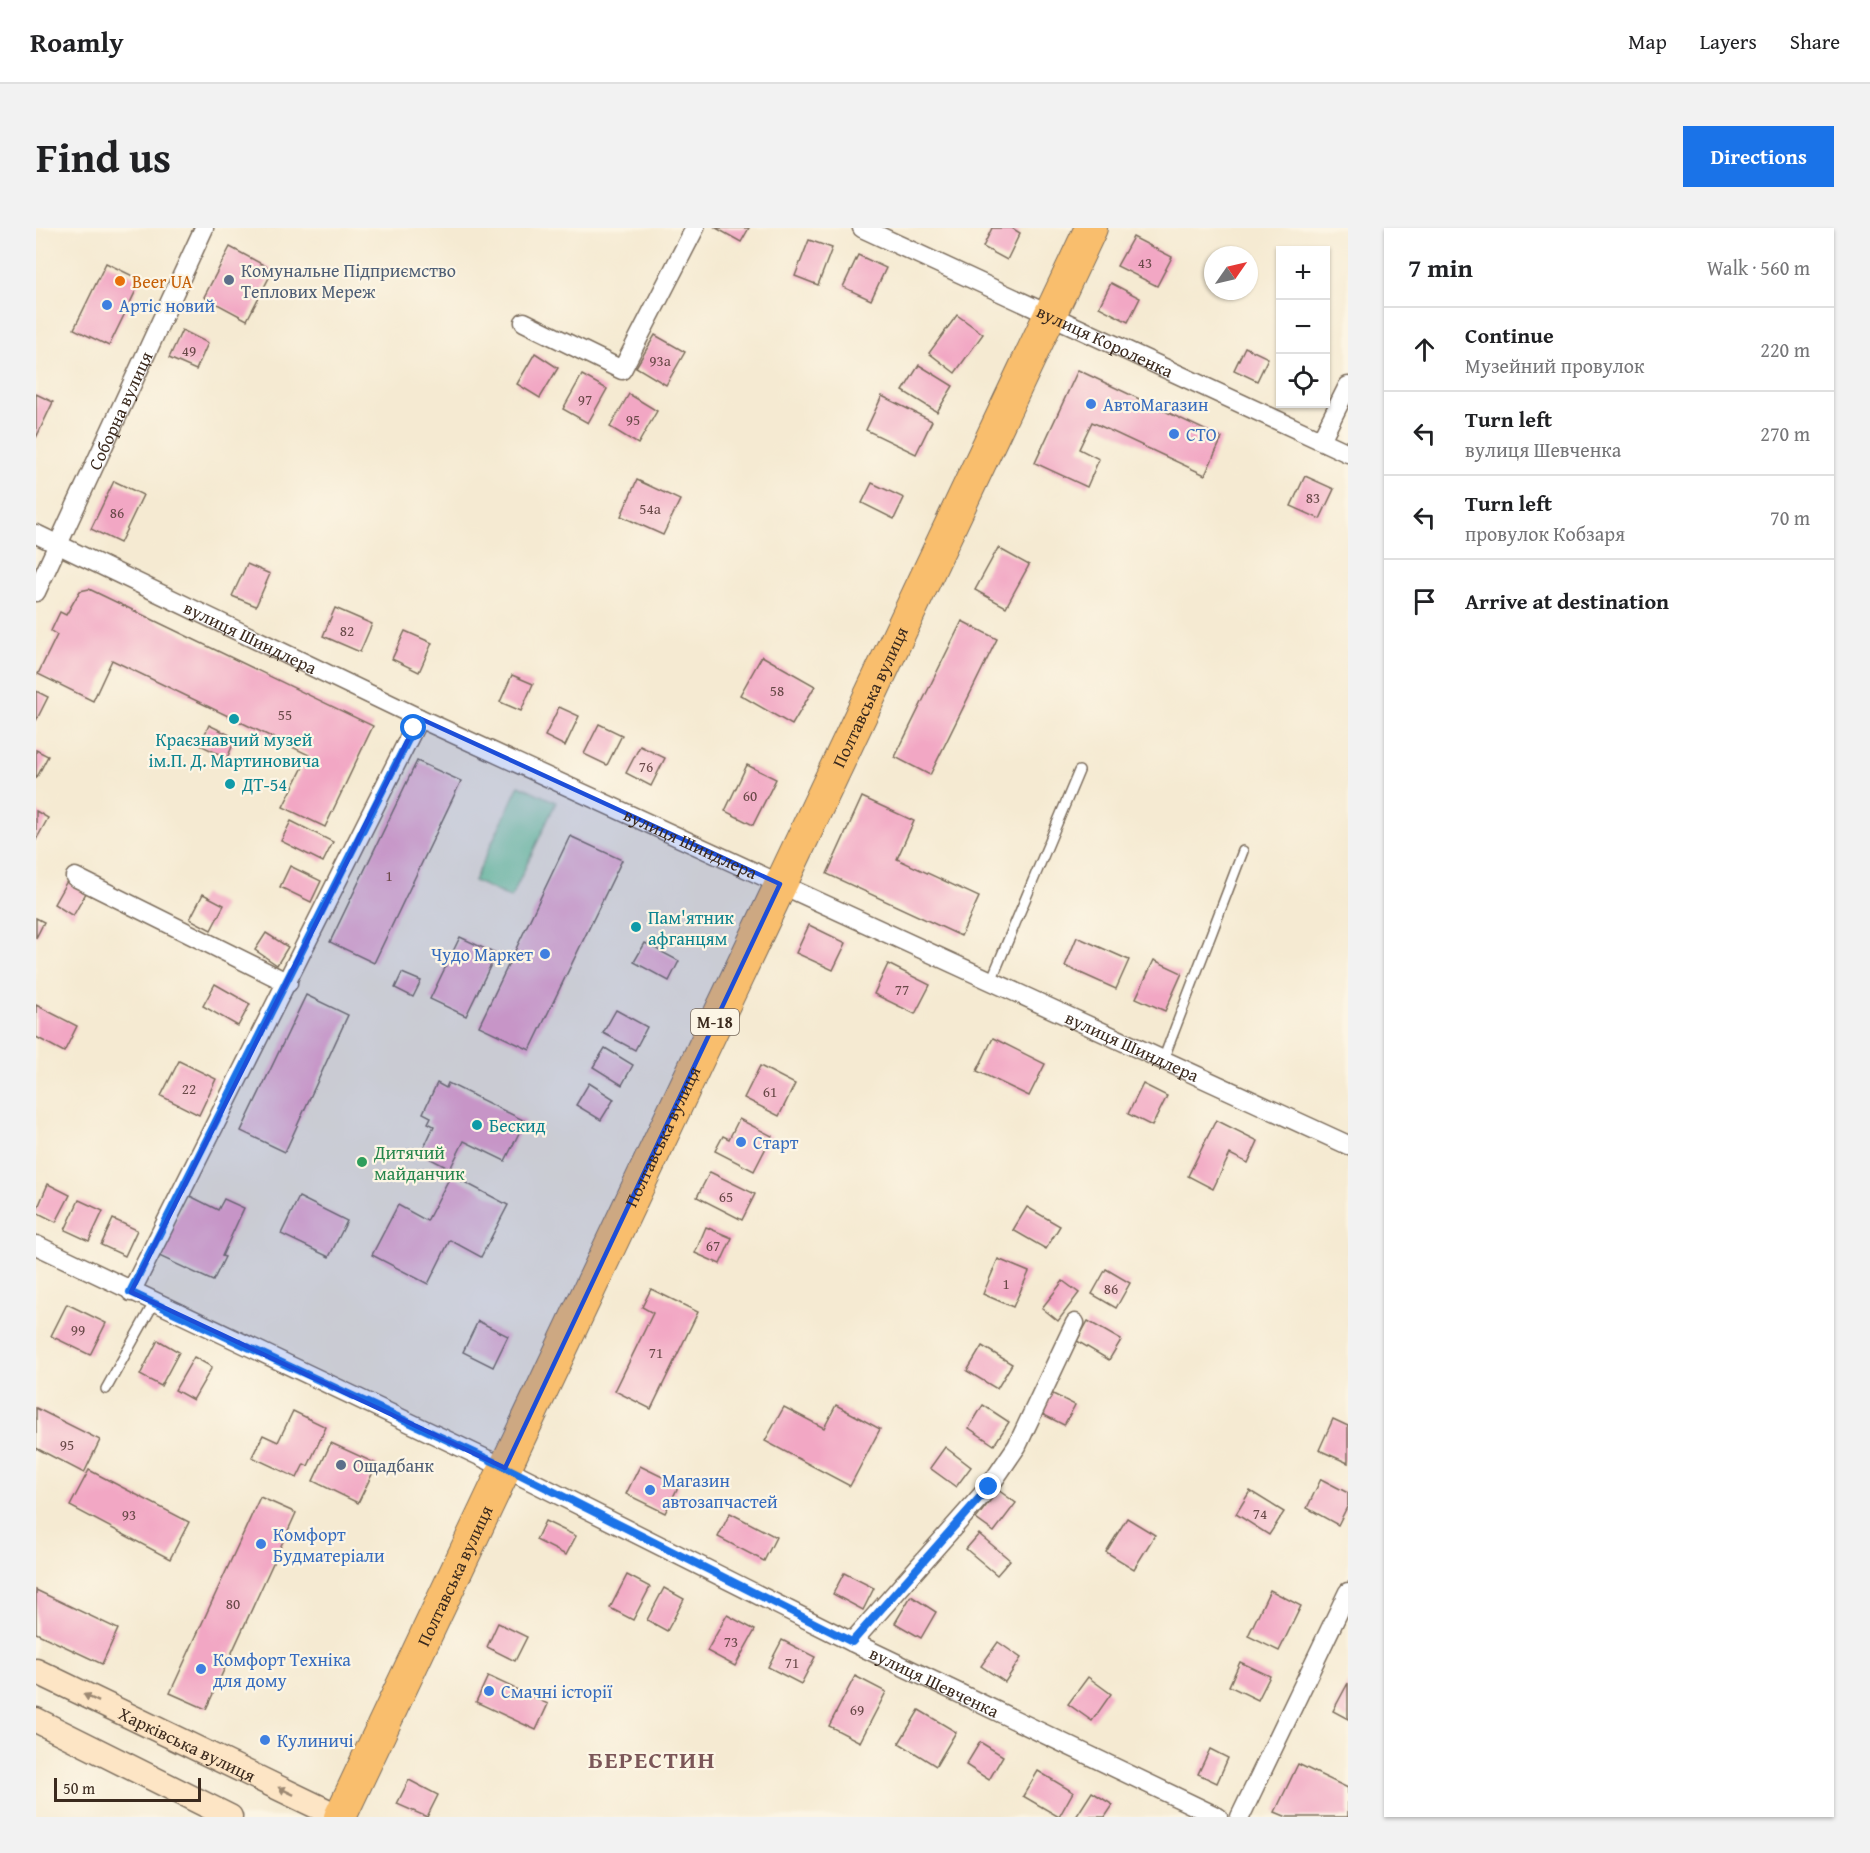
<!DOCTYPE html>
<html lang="en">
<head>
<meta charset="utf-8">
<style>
	body { margin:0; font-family:"Gentium Book Plus",serif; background:#f2f2f2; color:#202124 }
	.controls { position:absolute; right:18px; top:18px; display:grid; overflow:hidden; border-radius:0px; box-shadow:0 2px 4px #0004 }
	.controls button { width:54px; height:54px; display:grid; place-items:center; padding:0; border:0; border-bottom:2px solid #e0e0e0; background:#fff; color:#202124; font:30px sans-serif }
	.compass { position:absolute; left:1168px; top:18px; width:54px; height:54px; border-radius:50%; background:#fff; box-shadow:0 2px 4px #0004; rotate:56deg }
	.scale { position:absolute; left:18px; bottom:15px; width:147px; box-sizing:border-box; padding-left:6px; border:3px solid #3b2a1e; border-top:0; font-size:16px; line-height:21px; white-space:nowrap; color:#3b2a1e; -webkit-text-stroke:4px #fcf5e5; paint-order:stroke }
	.stop { position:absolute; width:18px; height:18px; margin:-14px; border:4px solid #1a73e8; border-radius:50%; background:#fff }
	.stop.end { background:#1a73e8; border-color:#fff; box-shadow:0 2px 6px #0008 }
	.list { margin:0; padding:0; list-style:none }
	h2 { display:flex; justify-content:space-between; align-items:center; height:78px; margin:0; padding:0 24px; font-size:26px }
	h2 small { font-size:20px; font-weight:400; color:#757577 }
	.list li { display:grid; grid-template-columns:39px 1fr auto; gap:18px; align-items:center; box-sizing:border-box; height:84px; padding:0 24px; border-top:2px solid #e0e0e0 }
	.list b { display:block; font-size:22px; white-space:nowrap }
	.list p { margin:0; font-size:20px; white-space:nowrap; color:#757577 }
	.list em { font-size:20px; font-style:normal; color:#757577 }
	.icon { flex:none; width:33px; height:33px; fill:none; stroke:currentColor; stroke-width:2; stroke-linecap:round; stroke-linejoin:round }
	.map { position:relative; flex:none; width:1312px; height:1589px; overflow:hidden; border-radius:0px }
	header { display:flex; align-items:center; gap:36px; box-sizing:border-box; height:84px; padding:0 30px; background:#fff; border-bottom:2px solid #e0e0e0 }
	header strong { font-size:28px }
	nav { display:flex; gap:33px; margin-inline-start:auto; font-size:21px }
	.intro { display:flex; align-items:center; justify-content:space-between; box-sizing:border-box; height:144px; padding:0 36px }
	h1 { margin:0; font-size:42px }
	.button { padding:15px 27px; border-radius:0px; background:#1a73e8; color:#fff; font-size:21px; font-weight:700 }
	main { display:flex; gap:36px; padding:0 36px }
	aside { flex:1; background:#fff; border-radius:0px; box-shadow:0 2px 4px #0004 }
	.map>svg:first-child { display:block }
</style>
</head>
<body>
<header>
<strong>Roamly</strong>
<nav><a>Map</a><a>Layers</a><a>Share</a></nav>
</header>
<div class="intro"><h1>Find us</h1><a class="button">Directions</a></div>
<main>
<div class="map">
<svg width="1312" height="1589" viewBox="0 0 1312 1589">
	<rect width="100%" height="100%" fill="#fcf5e5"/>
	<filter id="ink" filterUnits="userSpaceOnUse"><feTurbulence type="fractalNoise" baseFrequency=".0167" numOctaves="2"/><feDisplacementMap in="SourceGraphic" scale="12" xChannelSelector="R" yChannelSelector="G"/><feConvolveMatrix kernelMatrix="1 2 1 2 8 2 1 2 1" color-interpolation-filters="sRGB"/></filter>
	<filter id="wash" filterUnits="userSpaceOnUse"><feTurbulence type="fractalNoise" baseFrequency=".008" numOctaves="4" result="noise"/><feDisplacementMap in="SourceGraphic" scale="24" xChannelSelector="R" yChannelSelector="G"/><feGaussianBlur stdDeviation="1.35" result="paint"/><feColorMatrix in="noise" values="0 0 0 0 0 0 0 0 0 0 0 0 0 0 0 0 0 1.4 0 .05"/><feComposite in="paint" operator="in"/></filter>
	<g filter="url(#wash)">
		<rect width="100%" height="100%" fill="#f5ead2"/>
		<path fill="#85d596" stroke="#60805a" stroke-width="1.5" d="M483,557L520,574L475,670L438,653Z"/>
		<g id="blocks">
			<g fill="#f2a7c4">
				<path d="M680,0H713L705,14Z"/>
				<path d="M956,0H976L984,5L971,32L947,19Z"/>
				<path d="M1097,9L1136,29L1121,58L1081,38Z"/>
				<path d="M773,12L796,20L782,57L759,48Z"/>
				<path d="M194,19L237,42L211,92L168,69Z"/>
				<path d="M822,27L850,40L835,72L807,59Z"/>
				<path d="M70,35L105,52L73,118L38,101Z"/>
				<path d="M1075,55L1104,70L1092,94L1063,79Z"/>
				<path d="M921,87L947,106L919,145L893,125Z"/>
				<path d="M146,102L172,115L160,142L133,130Z"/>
				<path d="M619,107L649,124L630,157L600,139Z"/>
				<path d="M1209,119L1232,130L1221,153L1198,142Z"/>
				<path d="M499,125L522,140L504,170L481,156Z"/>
				<path d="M883,137L917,158L901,184L867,163Z"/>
				<path d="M1042,142L1186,210L1169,247L1056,194L1043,221L1063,231L1051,259L999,235Z"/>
				<path d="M546,147L571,161L552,195L527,181Z"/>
				<path d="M0,166L17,174L0,210Z"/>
				<path d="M593,166L621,183L602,216L574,199Z"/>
				<path d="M846,168L896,193L880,226L830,202Z"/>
				<path d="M1269,248L1298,261L1284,291L1255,278Z"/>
				<path d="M601,252L644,272L627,307L585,288Z"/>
				<path d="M78,253L107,267L84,315L55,301Z"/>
				<path d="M836,255L868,270L858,291L826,275Z"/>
				<path d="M962,320L993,337L970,379L939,362Z"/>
				<path d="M211,336L234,346L220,378L196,368Z"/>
				<path d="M53,361L337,498L289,599L247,579L273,527L76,432L57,473L2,446L21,407L15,403L24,384L30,387L44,363Z"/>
				<path d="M299,380L336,396L324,424L287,408Z"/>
				<path d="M926,393L961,411L894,547L859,529Z"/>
				<path d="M369,403L396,415L383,444L356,431Z"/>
				<path d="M726,428L779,458L756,497L704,467Z"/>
				<path d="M476,447L497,456L485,483L464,474Z"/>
				<path d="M0,463L12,469L0,493Z"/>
				<path d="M523,479L543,488L529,518L509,508Z"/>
				<path d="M563,496L586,507L571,537L548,526Z"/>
				<path d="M173,497L200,510L191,530L164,517Z"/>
				<path d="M604,518L629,530L615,558L590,545Z"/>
				<path d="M0,522L12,528L0,551Z"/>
				<path d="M381,533L425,553L338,735L294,714Z"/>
				<path d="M711,537L740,551L717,597L689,583Z"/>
				<path d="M826,569L878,593L861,631L943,669L925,708L791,646Z"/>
				<path d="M0,583L12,590L0,612Z"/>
				<path d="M255,593L297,614L287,634L245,613Z"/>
				<path d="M534,608L586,632L494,822L443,798Z"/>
				<path d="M254,638L285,653L275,674L244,659Z"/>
				<path d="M31,653L50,665L37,688L18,676Z"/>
				<path d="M167,666L188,677L175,702L154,691Z"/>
				<path d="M0,690L8,694L0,710Z"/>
				<path d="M773,697L810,715L797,742L760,725Z"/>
				<path d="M230,705L252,719L241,737L219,722Z"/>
				<path d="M424,709L460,726L430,788L394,771Z"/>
				<path d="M1041,709L1093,732L1080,761L1029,738Z"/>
				<path d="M609,715L643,733L633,753L598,734Z"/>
				<path d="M1118,732L1146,745L1129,783L1100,770Z"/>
				<path d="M852,736L894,757L879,786L838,766Z"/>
				<path d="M366,745L385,753L377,769L359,760Z"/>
				<path d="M179,756L214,776L202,798L167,778Z"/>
				<path d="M270,767L312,787L249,924L205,903Z"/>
				<path d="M0,777L41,798L28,824L0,809Z"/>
				<path d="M580,782L611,799L599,822L567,805Z"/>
				<path d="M957,810L1009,836L993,868L941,843Z"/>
				<path d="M569,820L597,837L586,857L557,839Z"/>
				<path d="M143,833L180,851L163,887L125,868Z"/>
				<path d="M724,838L759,856L743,888L708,870Z"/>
				<path d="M401,855L410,860L412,855L489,893L469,933L428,913L414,941L385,926L398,898L392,895L395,889L387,885Z"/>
				<path d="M553,855L578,871L565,892L540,877Z"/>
				<path d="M1107,856L1131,868L1116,898L1092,886Z"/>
				<path d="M703,891L736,908L718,943L679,923L687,908L693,911Z"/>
				<path d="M1180,892L1222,913L1212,935L1194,926L1177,961L1152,948Z"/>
				<path d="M674,944L719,966L706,992L661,969Z"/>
				<path d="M415,947L472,977L445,1029L414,1012L392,1056L336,1027L362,977L391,993Z"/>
				<path d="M12,956L34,967L20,994L0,984Z"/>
				<path d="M152,967L182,982L188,971L208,980L186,1028L189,1029L177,1053L123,1028Z"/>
				<path d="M263,969L311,993L293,1029L245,1006Z"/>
				<path d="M43,972L67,983L53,1013L29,1002Z"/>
				<path d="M991,979L1024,998L1010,1021L977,1002Z"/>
				<path d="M77,991L101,1002L89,1028L65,1017Z"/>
				<path d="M670,999L696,1010L684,1036L659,1025Z"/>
				<path d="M962,1031L993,1044L977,1079L947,1066Z"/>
				<path d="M1070,1041L1094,1055L1080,1080L1056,1066Z"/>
				<path d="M1027,1053L1043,1065L1022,1093L1006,1080Z"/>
				<path d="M615,1061L662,1084L615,1181L579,1163L617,1085L606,1079Z"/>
				<path d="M31,1076L70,1095L54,1127L15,1108Z"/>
				<path d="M442,1093L472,1108L457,1139L427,1124Z"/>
				<path d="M1052,1093L1085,1112L1073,1132L1041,1113Z"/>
				<path d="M122,1112L143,1124L125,1158L104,1147Z"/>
				<path d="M946,1118L976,1136L961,1161L931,1143Z"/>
				<path d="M158,1129L176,1139L157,1172L139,1162Z"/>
				<path d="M1015,1165L1039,1177L1028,1197L1004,1185Z"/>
				<path d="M800,1177L844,1201L814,1258L729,1213L748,1179L788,1200Z"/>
				<path d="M947,1177L973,1194L958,1217L933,1200Z"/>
				<path d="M0,1180L64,1212L48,1245L0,1220Z"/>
				<path d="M257,1183L290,1199L272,1238L268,1236L261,1250L216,1229L227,1207L242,1214Z"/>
				<path d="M1297,1191L1312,1198V1235L1283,1222Z"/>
				<path d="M295,1215L341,1236L322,1275L277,1253Z"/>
				<path d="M909,1219L935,1239L920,1259L894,1240Z"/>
				<path d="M604,1238L643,1257L629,1285L590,1266Z"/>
				<path d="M53,1242L153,1294L134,1331L34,1278Z"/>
				<path d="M1285,1251L1312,1265V1277L1302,1297L1271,1280Z"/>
				<path d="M962,1262L980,1275L958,1304L940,1291Z"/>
				<path d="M1214,1263L1248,1284L1233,1307L1200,1286Z"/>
				<path d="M224,1269L260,1285L170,1481L134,1465Z"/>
				<path d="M694,1285L740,1309L728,1333L682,1309Z"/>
				<path d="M1091,1290L1119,1307L1098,1341L1070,1324Z"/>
				<path d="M509,1293L540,1308L530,1327L500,1312Z"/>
				<path d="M943,1306L974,1332L961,1347L930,1321Z"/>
				<path d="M808,1345L838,1360L827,1382L797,1366Z"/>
				<path d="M591,1347L614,1359L597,1392L574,1380Z"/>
				<path d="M628,1360L648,1371L631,1403L611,1392Z"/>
				<path d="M0,1362L82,1401L66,1436L0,1405Z"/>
				<path d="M1234,1362L1265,1378L1243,1423L1212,1408Z"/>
				<path d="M875,1368L900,1384L885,1410L859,1395Z"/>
				<path d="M691,1387L719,1402L699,1438L671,1423Z"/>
				<path d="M462,1395L491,1409L479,1433L451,1419Z"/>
				<path d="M746,1412L779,1429L765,1456L732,1439Z"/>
				<path d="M962,1414L985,1430L969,1454L945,1438Z"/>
				<path d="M1204,1434L1234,1448L1222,1472L1193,1458Z"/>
				<path d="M452,1448L512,1476L500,1502L440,1474Z"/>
				<path d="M819,1448L850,1464L824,1514L793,1498Z"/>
				<path d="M1052,1449L1075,1466L1056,1493L1032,1476Z"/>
				<path d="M1312,1455V1491L1297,1483Z"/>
				<path d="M883,1482L920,1504L900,1538L863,1515Z"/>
				<path d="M944,1514L967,1528L953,1552L930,1537Z"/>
				<path d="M1174,1521L1192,1530L1181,1555L1162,1546Z"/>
				<path d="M1262,1536L1312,1560V1589H1251L1239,1584Z"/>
				<path d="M1002,1543L1037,1564L1023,1589L987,1568Z"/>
				<path d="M373,1552L402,1567L391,1589L361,1576Z"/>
				<path d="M1056,1564L1077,1577L1069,1589H1040Z"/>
			</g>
		</g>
	</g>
	<g filter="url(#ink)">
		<use href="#blocks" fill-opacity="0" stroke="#7c6d5d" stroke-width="1.5"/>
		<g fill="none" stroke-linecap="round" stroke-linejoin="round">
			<defs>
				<g id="lane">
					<path d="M955,753L1043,543"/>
					<path d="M1127,832L1207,623"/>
					<path d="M70,1161L118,1075"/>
				</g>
				<g id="street">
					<path id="s1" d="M826,0L1312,225"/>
					<path d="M488,94L586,142L659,0"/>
					<path d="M1285,212L1312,158"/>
					<path id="s2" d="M0,306L383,490L1312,917"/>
					<path id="s3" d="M0,364L168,0"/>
					<path d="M39,649L252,755"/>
					<path id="s4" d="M0,1017L469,1240L816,1414L1182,1589"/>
					<path d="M95,1064L383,490"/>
					<path d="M816,1414L953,1259L981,1218L1039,1095"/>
					<path d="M1204,1589L1312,1364"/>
				</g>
				<g id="secondary">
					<path id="s5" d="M0,1443L303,1589"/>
					<path d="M0,1492L194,1589"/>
				</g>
				<g id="highway">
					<path id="s6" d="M304,1589L1055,0"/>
				</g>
			</defs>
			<use href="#lane" stroke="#7c6d5d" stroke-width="12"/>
			<use href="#street" stroke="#7c6d5d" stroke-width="21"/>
			<use href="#secondary" stroke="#7c6d5d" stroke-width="27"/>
			<use href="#highway" stroke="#7c6d5d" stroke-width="34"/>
			<use href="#lane" stroke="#fff" stroke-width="9"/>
			<use href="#street" stroke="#fff" stroke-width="18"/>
			<use href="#secondary" stroke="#fde5c5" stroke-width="24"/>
			<use href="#highway" stroke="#f9be6d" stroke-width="32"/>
		</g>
		<defs><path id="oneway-solid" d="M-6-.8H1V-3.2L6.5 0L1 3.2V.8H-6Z" transform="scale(1.5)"/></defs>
		<g fill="#9c8872">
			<use href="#oneway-solid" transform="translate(55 1470) rotate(-154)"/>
			<use href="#oneway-solid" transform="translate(250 1563) rotate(-154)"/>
		</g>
	</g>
	<g fill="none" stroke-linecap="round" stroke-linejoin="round" filter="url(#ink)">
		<path stroke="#1a73e8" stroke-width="8" d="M378,500L94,1064L469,1239L816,1414L953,1259"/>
	</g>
	<path fill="#1d4ed8" fill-opacity="0.2" stroke="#1d4ed8" stroke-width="4.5" stroke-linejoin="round" d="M383,490L744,656L469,1240L95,1064Z"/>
	<g fill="#5c6f8a" stroke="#fcf5e5" stroke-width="2">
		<circle cx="193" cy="52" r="6"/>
		<circle cx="305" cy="1237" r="6"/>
	</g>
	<circle fill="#e8710a" stroke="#fcf5e5" stroke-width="2" cx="84" cy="53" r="6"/>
	<g fill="#3f7fe0" stroke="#fcf5e5" stroke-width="2">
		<circle cx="71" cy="77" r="6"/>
		<circle cx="1055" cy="176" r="6"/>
		<circle cx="1138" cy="206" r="6"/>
		<circle cx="509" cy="726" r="6"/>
		<circle cx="705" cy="914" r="6"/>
		<circle cx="614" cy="1262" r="6"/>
		<circle cx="225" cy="1316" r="6"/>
		<circle cx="165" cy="1441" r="6"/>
		<circle cx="453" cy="1463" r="6"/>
		<circle cx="229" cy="1512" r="6"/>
	</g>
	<g fill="#0f9aa8" stroke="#fcf5e5" stroke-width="2">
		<circle cx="198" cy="491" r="6"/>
		<circle cx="194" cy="556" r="6"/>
		<circle cx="600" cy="699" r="6"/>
		<circle cx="441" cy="897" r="6"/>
	</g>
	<circle fill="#2e9e5b" stroke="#fcf5e5" stroke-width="2" cx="326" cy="934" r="6"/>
	<g text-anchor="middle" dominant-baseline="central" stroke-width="4.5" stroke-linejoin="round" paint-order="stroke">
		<g font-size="15" fill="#694948">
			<text x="1109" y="34">43</text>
			<text x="153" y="122">49</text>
			<text x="624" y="132">93а</text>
			<text x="549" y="171">97</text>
			<text x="597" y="191">95</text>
			<text x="1277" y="269">83</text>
			<text x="614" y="280">54а</text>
			<text x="81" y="284">86</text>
			<text x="311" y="402">82</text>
			<text x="741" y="462">58</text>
			<text x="249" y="486">55</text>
			<text x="610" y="538">76</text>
			<text x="714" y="567">60</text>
			<text x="353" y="647">1</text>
			<text x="866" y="761">77</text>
			<text x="153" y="860">22</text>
			<text x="734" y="863">61</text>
			<text x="690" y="968">65</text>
			<text x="677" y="1017">67</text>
			<text x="970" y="1055">1</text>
			<text x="1075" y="1060">86</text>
			<text x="42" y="1101">99</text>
			<text x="620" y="1124">71</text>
			<text x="31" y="1216">95</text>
			<text x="1224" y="1285">74</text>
			<text x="93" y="1286">93</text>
			<text x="197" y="1375">80</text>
			<text x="695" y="1413">73</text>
			<text x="756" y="1434">71</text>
			<text x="821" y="1481">69</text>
		</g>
		<rect fill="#fcf5e5" stroke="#75675a" stroke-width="1.5" x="655" y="781" width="48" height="26" rx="4.5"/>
		<g font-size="16" font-weight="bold" fill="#3b2a1e">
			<text x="679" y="794">М-18</text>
		</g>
		<g font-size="18" fill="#4e5e75" stroke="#fcf5e5" text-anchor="start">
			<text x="205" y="42">Комунальне Підприємство<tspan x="205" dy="21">Теплових Мереж</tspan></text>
			<text x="317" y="1237">Ощадбанк</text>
		</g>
		<g font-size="18" fill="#c56008" stroke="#fcf5e5" text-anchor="start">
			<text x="96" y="53">Beer UA</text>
		</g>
		<g font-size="18" fill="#366cbe" stroke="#fcf5e5" text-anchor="start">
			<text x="83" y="77">Артіс новий</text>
			<text x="1067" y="176">АвтоМагазин</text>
			<text x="1150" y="206">СТО</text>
			<text x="497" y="726" text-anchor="end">Чудо Маркет</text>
			<text x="717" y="914">Старт</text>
			<text x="626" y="1252">Магазин<tspan x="626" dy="21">автозапчастей</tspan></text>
			<text x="237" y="1306">Комфорт<tspan x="237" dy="21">Будматеріали</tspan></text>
			<text x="177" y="1431">Комфорт Техніка<tspan x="177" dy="21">для дому</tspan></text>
			<text x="465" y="1463">Смачні історії</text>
			<text x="241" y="1512">Кулиничі</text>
		</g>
		<g font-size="18" fill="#3b2a1e" stroke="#fcf5e5">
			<text stroke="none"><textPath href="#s1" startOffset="268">вулиця Короленка</textPath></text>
			<text stroke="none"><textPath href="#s3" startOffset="200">Соборна вулиця</textPath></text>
			<text stroke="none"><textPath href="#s2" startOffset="238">вулиця Шиндлера</textPath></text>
			<text stroke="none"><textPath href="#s6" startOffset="1239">Полтавська вулиця</textPath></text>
			<text stroke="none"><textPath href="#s2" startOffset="724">вулиця Шиндлера</textPath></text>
			<text stroke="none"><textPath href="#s2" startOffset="1210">вулиця Шиндлера</textPath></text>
			<text stroke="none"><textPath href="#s6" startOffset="753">Полтавська вулиця</textPath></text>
			<text stroke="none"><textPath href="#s6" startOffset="267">Полтавська вулиця</textPath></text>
			<text stroke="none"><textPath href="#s4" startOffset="999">вулиця Шевченка</textPath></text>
			<text stroke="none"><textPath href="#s5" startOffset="168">Харківська вулиця</textPath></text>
		</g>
		<g font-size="18" fill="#0d838f" stroke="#fcf5e5" text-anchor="start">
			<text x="198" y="511" text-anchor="middle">Краєзнавчий музей<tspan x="198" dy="21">ім.П. Д. Мартиновича</tspan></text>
			<text x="206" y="556">ДТ-54</text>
			<text x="612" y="689">Пам'ятник<tspan x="612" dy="21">афганцям</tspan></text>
			<text x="453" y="897">Бескид</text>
		</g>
		<g font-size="18" fill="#27864d" stroke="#fcf5e5" text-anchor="start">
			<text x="338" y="924">Дитячий<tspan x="338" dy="21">майданчик</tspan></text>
		</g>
		<g font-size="24" font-weight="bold" letter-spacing="1.5" fill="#7b5658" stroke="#fcf5e5">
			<text x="616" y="1531">БЕРЕСТИН</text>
		</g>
	</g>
</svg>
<div class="controls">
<button>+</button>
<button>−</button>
<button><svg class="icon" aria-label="locate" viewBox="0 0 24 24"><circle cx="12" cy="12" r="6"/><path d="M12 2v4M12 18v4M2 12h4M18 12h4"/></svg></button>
</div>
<svg class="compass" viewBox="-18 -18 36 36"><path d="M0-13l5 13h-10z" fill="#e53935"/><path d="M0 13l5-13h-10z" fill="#757577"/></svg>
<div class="scale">50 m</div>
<div class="stop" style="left:378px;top:500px"></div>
<div class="stop end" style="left:953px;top:1259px"></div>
</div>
<aside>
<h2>7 min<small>Walk · 560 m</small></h2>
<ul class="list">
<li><svg class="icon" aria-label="ahead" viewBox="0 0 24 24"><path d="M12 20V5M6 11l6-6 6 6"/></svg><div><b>Continue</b><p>Музейний провулок</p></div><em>220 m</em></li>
<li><svg class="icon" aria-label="left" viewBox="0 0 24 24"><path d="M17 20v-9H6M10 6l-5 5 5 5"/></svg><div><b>Turn left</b><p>вулиця Шевченка</p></div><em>270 m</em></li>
<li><svg class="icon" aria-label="left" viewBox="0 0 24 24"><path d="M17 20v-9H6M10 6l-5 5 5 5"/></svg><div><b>Turn left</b><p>провулок Кобзаря</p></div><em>70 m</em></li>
<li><svg class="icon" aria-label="arrive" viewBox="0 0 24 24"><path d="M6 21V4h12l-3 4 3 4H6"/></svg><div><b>Arrive at destination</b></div></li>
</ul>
</aside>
</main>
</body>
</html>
